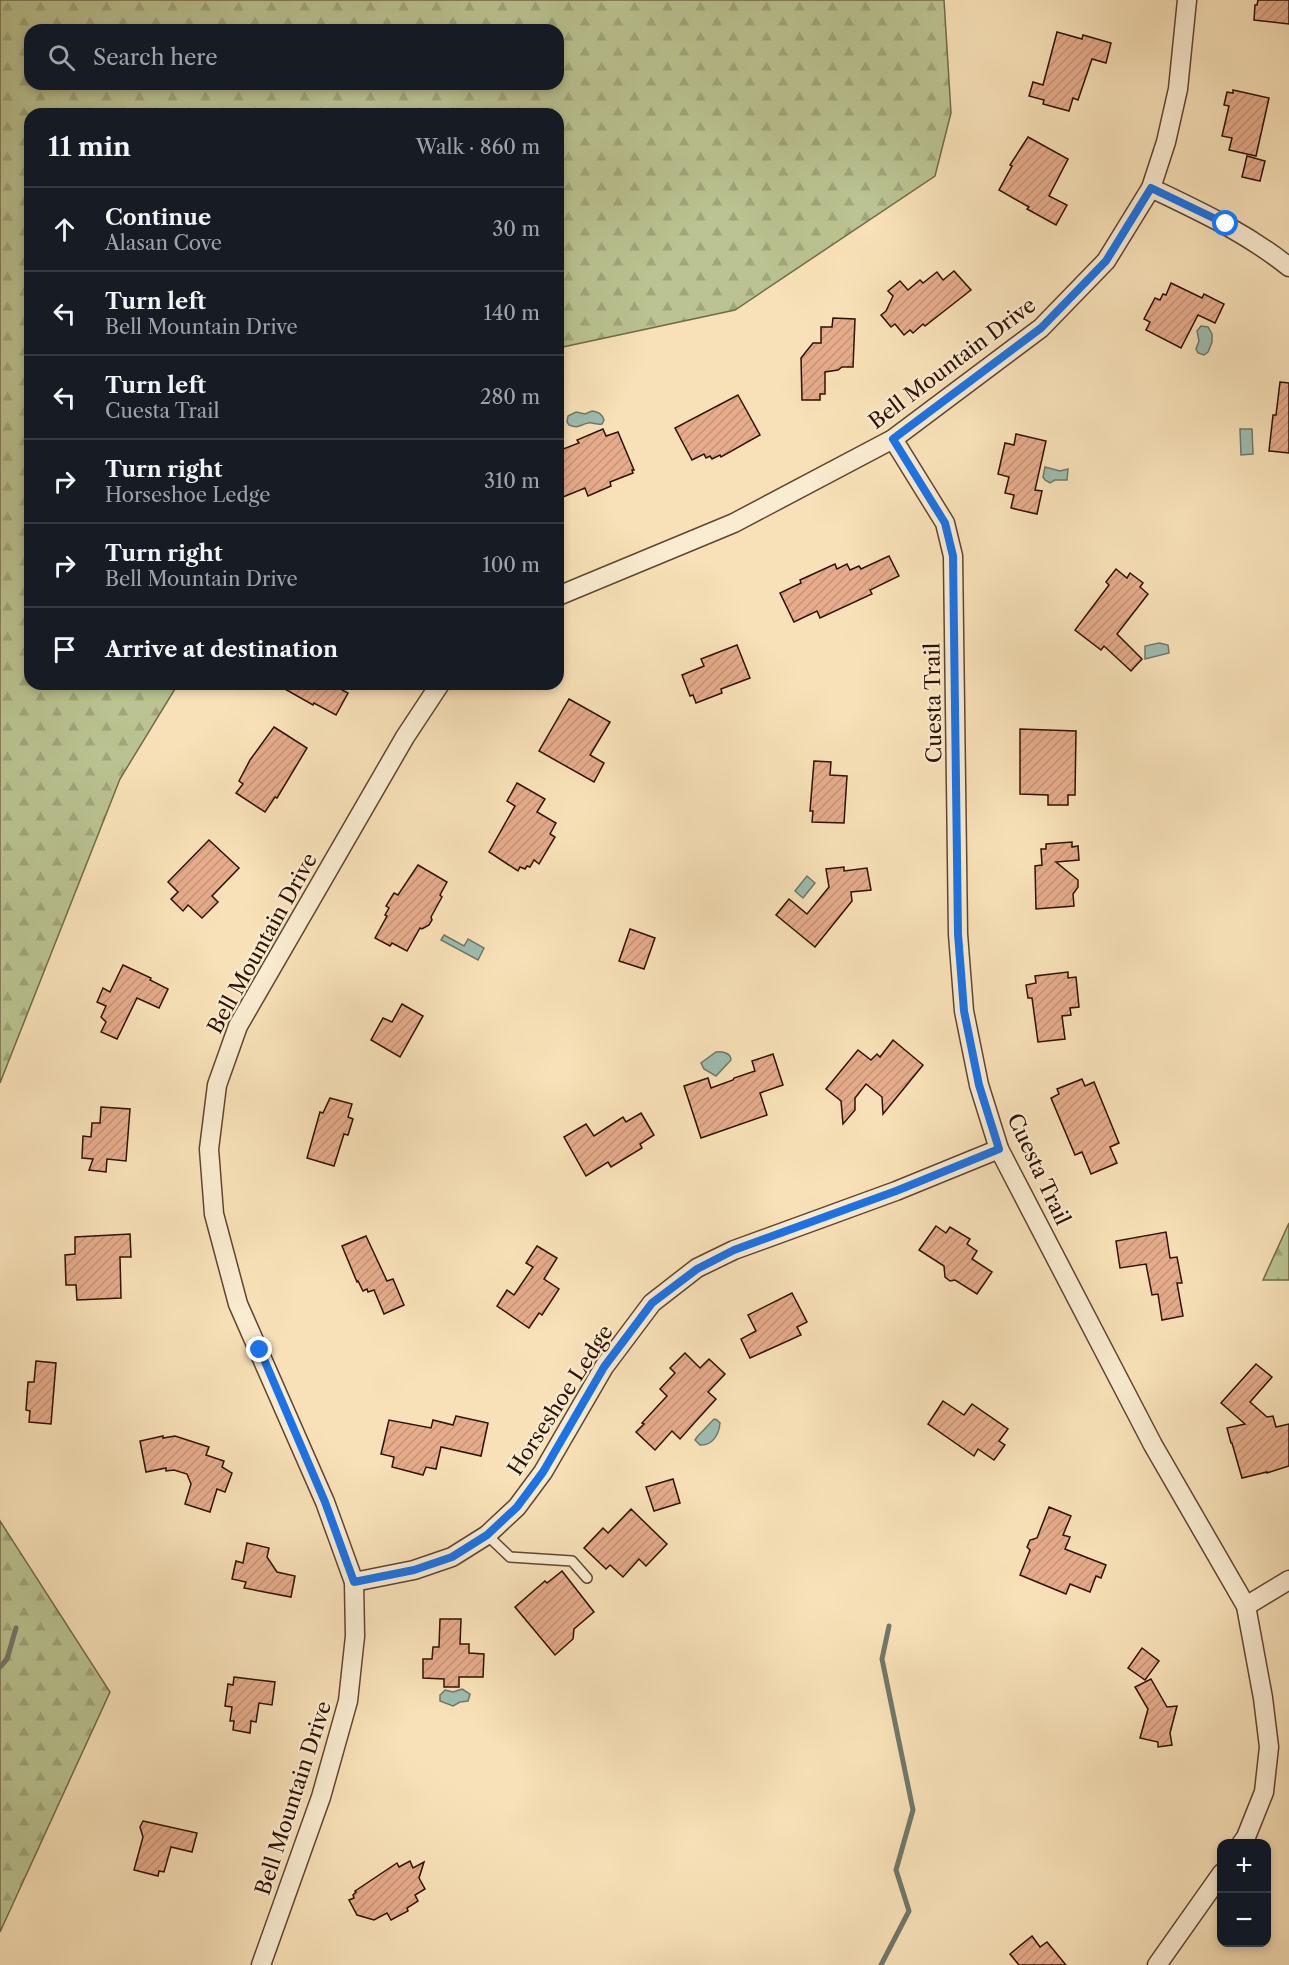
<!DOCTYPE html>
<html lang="en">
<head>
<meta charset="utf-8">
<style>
	body { margin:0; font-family:"Libre Caslon Text",serif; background:#242831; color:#f1f3f6 }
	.controls { position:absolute; right:18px; bottom:18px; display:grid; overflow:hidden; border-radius:12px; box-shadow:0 3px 9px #0003 }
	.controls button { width:54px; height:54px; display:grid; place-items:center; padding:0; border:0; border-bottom:2px solid #363941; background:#171b24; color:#f1f3f6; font:30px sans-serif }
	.stop { position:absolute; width:18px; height:18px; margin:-14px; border:4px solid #1a73e8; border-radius:50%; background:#fff }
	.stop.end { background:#1a73e8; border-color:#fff; box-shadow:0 2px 6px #0008 }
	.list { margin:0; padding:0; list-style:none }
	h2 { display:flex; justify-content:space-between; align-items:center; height:78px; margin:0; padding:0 24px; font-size:26px }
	h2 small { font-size:20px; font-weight:400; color:#9ea1a6 }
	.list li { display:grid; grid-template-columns:39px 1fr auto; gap:18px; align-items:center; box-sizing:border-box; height:84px; padding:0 24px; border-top:2px solid #363941 }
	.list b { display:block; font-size:22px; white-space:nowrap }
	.list p { margin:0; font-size:20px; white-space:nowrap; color:#9ea1a6 }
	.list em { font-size:20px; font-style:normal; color:#9ea1a6 }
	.icon { flex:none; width:33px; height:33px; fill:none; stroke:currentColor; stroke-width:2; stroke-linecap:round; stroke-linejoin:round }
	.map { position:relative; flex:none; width:1289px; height:1965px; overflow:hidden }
	.search { position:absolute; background:#171b24; box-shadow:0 3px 9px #0003; left:24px; top:24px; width:540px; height:66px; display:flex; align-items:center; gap:15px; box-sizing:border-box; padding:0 21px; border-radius:18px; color:#9ea1a6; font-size:22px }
	.panel { position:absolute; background:#171b24; box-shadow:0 3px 9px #0003; left:24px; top:108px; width:540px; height:582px; border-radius:18px }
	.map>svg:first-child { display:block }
</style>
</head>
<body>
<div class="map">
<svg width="1289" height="1965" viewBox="0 0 1289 1965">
	<defs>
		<pattern id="forest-firs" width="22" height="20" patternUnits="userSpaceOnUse" patternTransform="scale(1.5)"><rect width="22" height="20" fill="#bac391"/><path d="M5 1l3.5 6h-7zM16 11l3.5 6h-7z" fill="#a0a67b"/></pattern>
		<pattern id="building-hatch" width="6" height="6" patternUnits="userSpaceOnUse" patternTransform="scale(1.5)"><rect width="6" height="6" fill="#e6ac8c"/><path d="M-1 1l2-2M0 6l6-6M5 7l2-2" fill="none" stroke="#c69377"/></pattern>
	</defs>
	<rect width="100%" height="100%" fill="#f8e1b8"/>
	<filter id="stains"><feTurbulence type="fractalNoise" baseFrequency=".00333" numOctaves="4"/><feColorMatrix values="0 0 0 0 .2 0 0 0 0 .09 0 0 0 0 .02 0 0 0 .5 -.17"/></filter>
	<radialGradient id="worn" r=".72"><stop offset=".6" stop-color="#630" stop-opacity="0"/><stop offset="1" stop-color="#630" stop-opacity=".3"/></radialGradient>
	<g fill="url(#forest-firs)" stroke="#746a4a" stroke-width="1.5" fill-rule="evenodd">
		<path d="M0,0H944L951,113L935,176L735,310L558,348V114H30V684H178L120,779L0,1083ZM30,30H558V84H30Z"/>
		<path d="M1289,1223V1280H1263Z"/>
		<path d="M0,1521L110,1692L0,1932Z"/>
	</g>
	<g fill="#9dbdb0" stroke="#71786a" stroke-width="1.5">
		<path d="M1201,326L1208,327L1212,334V342L1208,352L1204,355L1198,353L1196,349L1199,341L1197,331Z"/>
		<path d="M592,411C599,412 602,414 604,420L602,424C597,425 592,422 588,423C579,425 579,429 569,425L567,422L568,416L576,412L585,414Z"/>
		<path d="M1240,429H1252L1253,454L1241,455Z"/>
		<path d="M1045,467L1060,471L1068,469L1067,480H1055L1050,483L1045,480L1043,477Z"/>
		<path d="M1159,643L1168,645L1169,653L1145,659V646Z"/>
		<path d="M807,876L815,883L803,898L795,891Z"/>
		<path d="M444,935L464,946L468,939L484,948L478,960L441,940Z"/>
		<path d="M716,1052C722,1051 731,1053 731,1060L716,1076L704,1069L701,1063Z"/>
		<path d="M714,1419L717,1420L720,1423C719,1435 712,1446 700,1445L695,1440L697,1437Z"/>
		<path d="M462,1689L470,1694L468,1701L460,1702L453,1706L440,1701V1695L445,1690L453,1692Z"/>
	</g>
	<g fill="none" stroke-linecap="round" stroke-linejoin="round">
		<g stroke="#71786a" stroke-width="5">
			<path d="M0,1667L7,1659L16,1628"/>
			<path d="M881,1965L909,1911L896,1870L913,1810L882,1659L889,1626"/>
		</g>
	</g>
	<g fill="url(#building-hatch)" stroke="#2f1102" stroke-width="1.5">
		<path d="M1258,0H1289V24L1254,20L1255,5H1257Z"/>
		<path d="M1057,32L1082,39L1083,35L1111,43L1106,63L1092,59L1078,100L1073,98L1069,111L1043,104L1044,100L1029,96L1033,82L1043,85Z"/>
		<path d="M1233,90L1269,98L1256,156L1229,150L1232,138L1222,136L1229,106L1224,105L1227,92L1233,93Z"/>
		<path d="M1028,137L1068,159L1049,196L1067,205L1056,225L1027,209L1029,207L999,190L1012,166L1010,165Z"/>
		<path d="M1247,156L1265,161L1260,181L1242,177Z"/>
		<path d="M954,271L971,290L925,326L923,324L913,333L910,330L904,335L895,324L891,327L881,315L886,311L893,296L888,291L900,281L908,290L920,280L923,283L937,272L943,280Z"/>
		<path d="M1171,283L1202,298L1204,294L1224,304L1215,323L1198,315L1181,348L1146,330L1150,322L1144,319L1155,298L1160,300L1163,294L1166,295Z"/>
		<path d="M833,318L855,319L853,367H842L838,370L825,372V394H820V400H802L801,358L813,343H821V327H832Z"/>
		<path d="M1280,382L1289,383V453L1269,451L1273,415H1276Z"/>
		<path d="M738,395L760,435L721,457L720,455L712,459L710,456L706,458L704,454L692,460L675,428Z"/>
		<path d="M603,429L606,436L618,432L634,470H632L633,473L610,482L611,486L588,496L585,488L563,497L558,485V451L579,443L577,440Z"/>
		<path d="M1016,434L1046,441L1035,490L1042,491L1037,514L1011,508L1014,495L1005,493L1009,477L998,474L1005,443L1014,445Z"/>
		<path d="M889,556L899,576L870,590L872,594L820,618L817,611L794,622L780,593L801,583L800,580L835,564L837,569L847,564L850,570L859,566L861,569Z"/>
		<path d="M1116,569L1127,578L1130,573L1143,583L1140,587L1148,594L1117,634L1142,659L1131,671L1104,646L1101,650L1075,630L1109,585L1106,582Z"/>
		<path d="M737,645L750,678L721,689L722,693L696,703L693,695L690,696L682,675L704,666L701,659Z"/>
		<path d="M276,684H331L348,693L336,715L314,703L313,705Z"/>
		<path d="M569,699L610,722L590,755L604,763L594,782L539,751Z"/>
		<path d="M274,727L307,748L277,798L275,797L265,812L236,793L243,784L239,781L250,760Z"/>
		<path d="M1020,729L1076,731L1075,795H1068V805H1048V795L1020,794Z"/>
		<path d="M814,761L831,762L830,775L847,776L844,823L812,822L813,811H810Z"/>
		<path d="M517,783L545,799L537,812L556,823L550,834L555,837L539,864L534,860L530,867L527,866L525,869L520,867L518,871L489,852L515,806L507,801Z"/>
		<path d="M209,840L239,868L212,896L218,902L202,918L188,905L183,911L171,899L178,892L168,882Z"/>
		<path d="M1072,842V847L1078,846L1079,860L1056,862L1078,880V887L1073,894L1074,906L1036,909L1035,866L1042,865L1041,849H1046V844Z"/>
		<path d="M418,865L447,882L440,895L442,897L431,917L432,920L429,925L422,929L420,928L407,951L392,943L390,946L375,938L387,916L385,915L389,908L386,906L394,893L398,895Z"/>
		<path d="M844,867V871L867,868L871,890L851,892L852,901L815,947L776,915L789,899L807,914L829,887L826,869Z"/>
		<path d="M630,929L655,938L644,969L619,961Z"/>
		<path d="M123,965L151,978L150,980L168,989L159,1008L137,998L117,1039L101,1032L106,1022L101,1017L106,1006L97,1002L103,988L110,992Z"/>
		<path d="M1068,972V978L1076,977L1079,1007L1070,1008L1071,1015L1062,1016L1065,1039L1038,1042L1032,998H1028L1026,985L1036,983L1035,976Z"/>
		<path d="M402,1004L423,1016L400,1057L371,1040L383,1018L392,1022Z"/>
		<path d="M893,1040L923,1065L883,1114L882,1097L866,1084L855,1098V1110L843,1124L841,1101L826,1089L858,1050L871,1060L877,1054L880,1057Z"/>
		<path d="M773,1054L783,1085L760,1093L767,1115L701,1138L684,1086L708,1078L711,1088L733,1080L734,1078L755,1071L752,1061Z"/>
		<path d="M1082,1079L1085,1086L1094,1082L1119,1143L1110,1147L1117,1163L1091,1174L1082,1152L1075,1155L1051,1098L1059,1094L1057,1089Z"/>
		<path d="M330,1098L352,1104L348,1117L353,1119L348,1135L344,1134L334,1166L307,1158L320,1112L323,1113Z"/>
		<path d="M101,1107L130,1109L126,1161L107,1159L106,1172L89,1170L93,1159L82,1158L83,1136L91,1137L92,1123H100Z"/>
		<path d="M641,1113L654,1135L640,1144L642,1148L611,1167L608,1162L586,1176L564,1137L586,1124L594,1136L623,1117L626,1122Z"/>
		<path d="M936,1226L946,1233L950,1227L970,1239L967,1244L977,1251L972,1259L992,1272L977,1294L955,1280L950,1281L945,1277L944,1266L919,1250Z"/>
		<path d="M1166,1232L1170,1258L1177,1257L1182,1283H1177L1183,1316L1162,1320L1158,1294L1152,1295L1146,1264L1120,1268L1116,1241Z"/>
		<path d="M130,1234L131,1257H120L121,1298L77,1300L76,1285H66L65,1255L75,1254V1237Z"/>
		<path d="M366,1236L387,1281L393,1279L404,1305L384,1314L374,1290L368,1292L367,1289L363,1291L358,1281L357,1282L342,1246Z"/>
		<path d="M537,1246L557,1258L544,1279L559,1289L542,1315L539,1313L529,1328L497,1306L507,1290L514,1295L533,1267L526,1263Z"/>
		<path d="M792,1293L807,1322L797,1327L801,1335L750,1358L741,1339L756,1331L748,1315Z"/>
		<path d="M685,1353L700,1368L709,1359L725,1374L708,1392L716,1399L696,1421L680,1439L672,1431L655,1450L636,1432L644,1424L642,1423L667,1396L660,1389L675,1373L670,1368Z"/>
		<path d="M36,1361L56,1363L51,1424L29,1422L30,1411L26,1410L28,1382H34Z"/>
		<path d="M1256,1364L1272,1377L1250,1402L1267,1417L1273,1416L1276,1427L1289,1424V1466L1267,1473V1472L1242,1478L1232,1443H1231L1227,1428L1245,1424L1221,1403Z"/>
		<path d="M943,1401L964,1415L972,1404L1008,1429L999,1441L1005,1445L994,1460L978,1449L974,1456L928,1424Z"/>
		<path d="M456,1416L488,1423L481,1456L441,1447L436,1469L426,1467L423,1475L392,1467L394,1457L381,1454L389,1420L431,1428L433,1420L453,1425Z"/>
		<path d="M163,1436V1438L175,1436L209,1447L206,1455L224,1461L222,1467L232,1473L225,1492L217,1489L210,1512L185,1504L191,1484L187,1474L174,1470L166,1471V1468L146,1472L140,1441Z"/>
		<path d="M673,1479L680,1503L654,1511L646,1487Z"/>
		<path d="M1049,1507L1071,1516L1063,1535L1070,1537L1065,1549L1106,1565L1101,1578L1096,1576L1090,1592L1070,1584L1066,1594L1020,1575L1030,1550L1027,1547L1030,1540L1037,1538Z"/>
		<path d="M631,1509L667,1544L646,1566L639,1559L623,1577L610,1565L606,1569L584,1548L603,1528L608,1533Z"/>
		<path d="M247,1543L269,1548L267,1557L277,1572L295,1576L291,1597L244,1588L246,1582L232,1579L236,1561L243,1563Z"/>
		<path d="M562,1571L594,1612L574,1629L573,1639L555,1655L515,1607L545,1581L547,1583Z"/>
		<path d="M440,1619H461L460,1644H469V1653L484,1654L483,1677H459V1687H444V1679L423,1678V1659H432L433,1647H439Z"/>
		<path d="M1142,1648L1159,1661L1145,1680L1128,1668Z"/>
		<path d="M234,1677L275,1682L272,1705L259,1703L256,1722L251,1721L250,1733L233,1730L234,1721H230L232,1707L225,1706L228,1684L233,1685Z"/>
		<path d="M1151,1679L1167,1707L1177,1706L1170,1733L1172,1745L1158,1747V1742L1140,1738L1148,1709L1135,1687Z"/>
		<path d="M143,1821L197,1833L192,1852L171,1847L164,1872L159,1871L158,1876L134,1870L143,1837L140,1827Z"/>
		<path d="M410,1861L413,1868L424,1862L419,1878L425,1889L415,1895L418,1901L407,1908L408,1911L391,1920L387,1913L374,1920L357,1915L349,1900L354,1898L353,1895L356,1892L355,1891L397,1863L399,1867Z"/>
		<path d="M1032,1936L1040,1947L1047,1942L1066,1965H1019L1010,1954Z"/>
	</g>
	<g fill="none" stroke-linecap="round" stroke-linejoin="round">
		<defs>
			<path id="service" d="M487,1535L510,1557L572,1561L587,1578"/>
			<g id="minor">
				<path d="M1151,188C1201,212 1245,232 1289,267"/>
				<path d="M893,439L945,523L953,556L958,934L964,1011L979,1085L999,1149L1153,1445L1246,1606L1263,1698L1269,1747L1264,1792L1246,1837L1241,1844"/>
				<path d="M558,596L734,523L893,439L1041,328L1106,261L1151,188L1166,142L1178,89L1187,0"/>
				<path d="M354,1582L414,1570L452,1557L487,1535L517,1507L543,1472L604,1367L652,1303L697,1268L734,1250L896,1191L999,1149"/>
				<path d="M1246,1606L1289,1580"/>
				<path d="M261,1965L321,1797L348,1701L355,1636L354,1582L325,1502L238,1304L214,1214L209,1149L217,1085L238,1026L405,737L440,684"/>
				<path d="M1157,1965L1222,1873"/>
			</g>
		</defs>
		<use href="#service" stroke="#614530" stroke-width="12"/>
		<use href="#minor" stroke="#614530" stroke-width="21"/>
		<use href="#service" stroke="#faecd1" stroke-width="9"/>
		<use href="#minor" stroke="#faecd1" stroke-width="18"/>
	</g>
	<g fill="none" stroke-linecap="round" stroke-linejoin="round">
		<path stroke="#1a73e8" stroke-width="8" d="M260,1350L325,1502L354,1582L414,1570L452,1557L487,1535L517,1507L543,1472L604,1367L652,1303L697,1269L734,1250L896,1191L999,1149L979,1085L964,1011L958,934L953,556L945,523L893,439L1041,328L1106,261L1151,188L1226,224"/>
	</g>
	<g text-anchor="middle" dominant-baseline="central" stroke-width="4.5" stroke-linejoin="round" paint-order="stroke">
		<g font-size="21" fill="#2f1102" stroke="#faecd1">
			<text transform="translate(952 363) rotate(-37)">Bell Mountain Drive</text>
			<text transform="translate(933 703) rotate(-91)">Cuesta Trail</text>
			<text transform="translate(262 943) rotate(-61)">Bell Mountain Drive</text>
			<text transform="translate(1039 1169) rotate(65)">Cuesta Trail</text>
			<text transform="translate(560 1400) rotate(-57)">Horseshoe Ledge</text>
			<text transform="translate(293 1798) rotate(-72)">Bell Mountain Drive</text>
		</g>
	</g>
	<rect width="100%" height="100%" filter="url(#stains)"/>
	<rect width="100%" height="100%" fill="url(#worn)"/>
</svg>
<div class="controls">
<button>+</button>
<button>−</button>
</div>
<div class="stop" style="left:1226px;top:224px"></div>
<div class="stop end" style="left:260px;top:1350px"></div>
<div class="search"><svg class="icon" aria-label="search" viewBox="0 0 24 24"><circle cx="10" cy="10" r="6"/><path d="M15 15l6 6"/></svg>Search here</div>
<section class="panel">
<h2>11 min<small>Walk · 860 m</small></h2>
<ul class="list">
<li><svg class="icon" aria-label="ahead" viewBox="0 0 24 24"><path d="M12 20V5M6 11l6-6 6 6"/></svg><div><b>Continue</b><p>Alasan Cove</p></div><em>30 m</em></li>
<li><svg class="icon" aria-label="left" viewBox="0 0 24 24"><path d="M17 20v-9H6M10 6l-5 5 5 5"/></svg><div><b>Turn left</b><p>Bell Mountain Drive</p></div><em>140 m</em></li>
<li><svg class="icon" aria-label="left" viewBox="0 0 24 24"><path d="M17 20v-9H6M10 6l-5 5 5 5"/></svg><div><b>Turn left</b><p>Cuesta Trail</p></div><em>280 m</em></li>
<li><svg class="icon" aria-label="right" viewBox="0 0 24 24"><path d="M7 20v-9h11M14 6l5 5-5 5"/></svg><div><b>Turn right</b><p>Horseshoe Ledge</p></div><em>310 m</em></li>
<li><svg class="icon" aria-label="right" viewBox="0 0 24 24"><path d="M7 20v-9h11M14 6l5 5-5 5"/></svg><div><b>Turn right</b><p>Bell Mountain Drive</p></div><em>100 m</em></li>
<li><svg class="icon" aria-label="arrive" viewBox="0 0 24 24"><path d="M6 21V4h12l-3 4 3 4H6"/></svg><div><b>Arrive at destination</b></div></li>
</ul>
</section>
</div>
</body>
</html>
